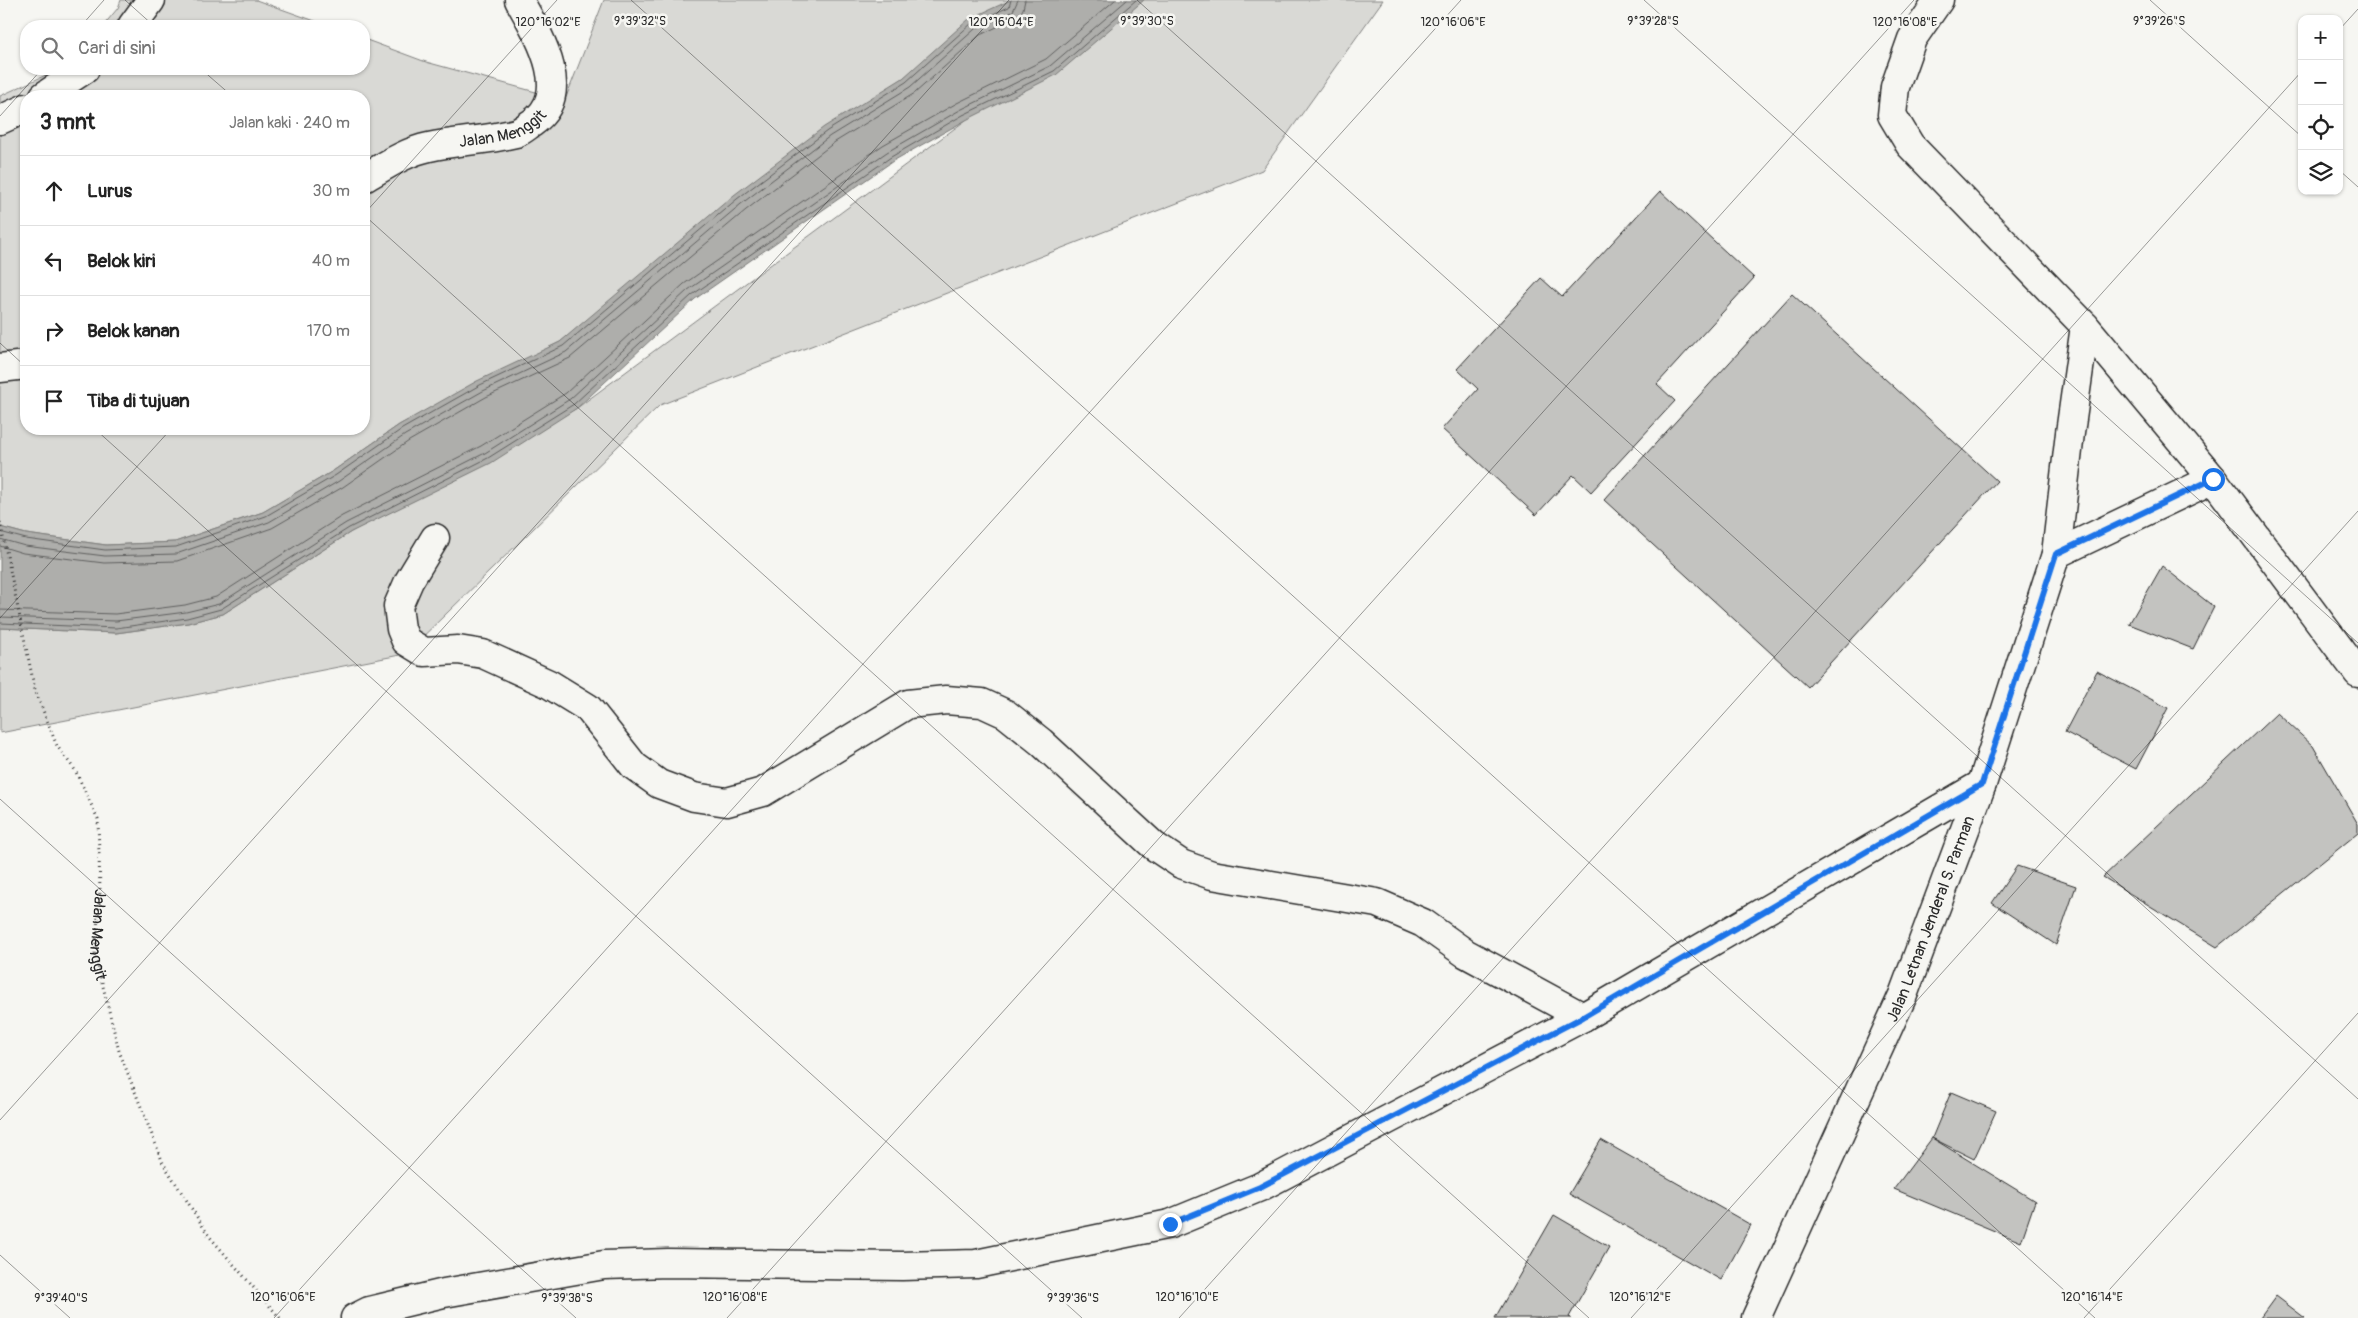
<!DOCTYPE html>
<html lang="id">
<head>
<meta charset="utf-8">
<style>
	body { margin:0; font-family:Pangolin,sans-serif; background:#f6f6f6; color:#222 }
	.controls { position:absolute; right:15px; top:15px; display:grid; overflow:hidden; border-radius:10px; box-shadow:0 1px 4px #0004 }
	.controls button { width:45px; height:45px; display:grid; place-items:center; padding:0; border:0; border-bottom:1px solid #e0e0e0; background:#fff; color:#222; font:25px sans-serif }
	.stop { position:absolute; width:15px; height:15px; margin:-11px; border:4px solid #1a73e8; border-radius:50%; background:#fff }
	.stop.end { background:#1a73e8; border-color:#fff; box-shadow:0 1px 5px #0008 }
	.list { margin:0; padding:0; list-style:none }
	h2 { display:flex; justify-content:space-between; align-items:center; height:65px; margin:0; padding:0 20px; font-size:21px }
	h2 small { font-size:16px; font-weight:400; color:#767676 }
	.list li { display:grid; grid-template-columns:32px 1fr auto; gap:15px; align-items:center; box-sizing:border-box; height:70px; padding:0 20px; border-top:1px solid #e0e0e0 }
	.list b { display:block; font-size:19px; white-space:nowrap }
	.list em { font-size:16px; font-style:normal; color:#767676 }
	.icon { flex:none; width:28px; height:28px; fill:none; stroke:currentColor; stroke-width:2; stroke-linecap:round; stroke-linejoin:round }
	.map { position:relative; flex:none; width:2358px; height:1318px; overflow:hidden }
	.search { position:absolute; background:#fff; box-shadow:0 1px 4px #0004; left:20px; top:20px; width:350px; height:55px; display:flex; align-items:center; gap:12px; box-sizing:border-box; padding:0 18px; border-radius:20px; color:#767676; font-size:19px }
	.panel { position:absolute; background:#fff; box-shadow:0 1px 4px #0004; left:20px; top:90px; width:350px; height:345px; border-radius:20px }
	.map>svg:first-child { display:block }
</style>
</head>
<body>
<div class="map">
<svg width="2358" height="1318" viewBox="0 0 2358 1318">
	<rect width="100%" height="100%" fill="#f6f6f2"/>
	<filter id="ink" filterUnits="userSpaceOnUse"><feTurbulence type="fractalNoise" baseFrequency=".02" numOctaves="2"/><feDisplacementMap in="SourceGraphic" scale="10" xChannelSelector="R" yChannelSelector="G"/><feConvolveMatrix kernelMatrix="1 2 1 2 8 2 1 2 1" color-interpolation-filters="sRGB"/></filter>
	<g filter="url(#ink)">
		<g fill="#d9d9d5" stroke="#828280" fill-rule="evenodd">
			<path d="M121,0H256L329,26H103L118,8Z"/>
			<path d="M604,0H1010L903,78L560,342L399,425L333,471L263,512L175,542L106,545L26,534L0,527V96L59,69H364V39L426,62L565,100ZM26,96H364V429H26Z"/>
			<path d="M1093,0H1383L1262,170L660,405L405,654L0,733V628L116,633L188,623L223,614L351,532L577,408L966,120Z"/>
		</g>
		<path fill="#aeaeab" stroke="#7a7a78" d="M1011,0H1144L1056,75L966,120L893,161L695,299L577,408L491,463L351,532L223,614L188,623L116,633L0,628V527L26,534L106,545L175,542L263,512L333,471L399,425L477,381L560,342L734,195L824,127L903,78L969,19Z"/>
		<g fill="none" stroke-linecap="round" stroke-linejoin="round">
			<g stroke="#5f5f5e" stroke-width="1">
				<path d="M0,532L26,539L105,550L176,547L266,516L336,475L402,429L480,385L563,346L737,199L827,131L906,82L972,23L1009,7L1011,0"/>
				<path d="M0,539L25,546L105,556L176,554L269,522L339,481L405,435L483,391L566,352L741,204L830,136L910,87L975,29L1013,11L1018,0"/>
				<path d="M0,546L23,553L104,563L177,561L272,528L343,487L409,441L486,397L570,358L746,210L835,142L915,93L980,35L1018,17L1023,9L1025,0"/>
				<path d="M0,610L115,614L185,605L216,597L342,516L481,446L566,393L684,284L883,145L957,103L1046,59L1115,0"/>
				<path d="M0,617L116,621L186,612L219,604L346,523L485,453L570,399L688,290L887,152L960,110L1050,66L1127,0"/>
				<path d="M0,623L116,628L187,618L221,609L349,528L488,458L574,404L692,295L891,157L963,115L1054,71L1136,0"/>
			</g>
		</g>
		<g fill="#c3c3c0" stroke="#2b2b2b">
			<path d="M1660,191L1754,278L1657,384L1675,401L1591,492L1573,475L1536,515L1442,429L1478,389L1457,369L1541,278L1562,297Z"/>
			<path d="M1792,294L1997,481L1808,687L1604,500Z"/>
			<path d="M2162,566L2214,607L2193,649L2129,624Z"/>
			<path d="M2097,671L2168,708L2136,769L2065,732Z"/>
			<path d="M2277,713L2313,746L2358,824V833L2217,947L2103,877Z"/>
			<path d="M2017,866L2076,886L2056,945L1992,903Z"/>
			<path d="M1951,1092L1996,1111L1974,1159L1932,1138Z"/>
			<path d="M1932,1138L2035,1201L2021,1242L1894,1189Z"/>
			<path d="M1601,1140L1751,1225L1721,1280L1569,1194Z"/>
			<path d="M1554,1215L1609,1247L1569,1317L1571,1318H1495Z"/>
			<path d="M2276,1296L2305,1318H2260Z"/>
		</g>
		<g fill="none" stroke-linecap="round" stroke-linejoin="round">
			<defs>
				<g id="minor">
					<path d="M1939,0L1912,39L1895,87L1892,115L1910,145L2085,326L2213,479L2358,673"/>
					<path d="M132,26L151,0"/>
					<path d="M44,96L85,69"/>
					<path d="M0,120L26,108"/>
					<path id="s2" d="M364,178C385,166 405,152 429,147C458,141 488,140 516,133C522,131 527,126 532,123C575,93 538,34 519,0"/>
					<path d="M0,368L26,365"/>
					<path d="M435,538L409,581L398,606L401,629L406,641L424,652L458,650L483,654L549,684L588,708L634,766L659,784L694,797L727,802L763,792L908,704L946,700L982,703L1006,714L1041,742L1154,846L1181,864L1212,875L1377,903L1423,923L1465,953L1583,1017"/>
					<path d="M2056,554L2213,479"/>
					<path d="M355,1318L369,1311L444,1293L604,1265L668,1263L902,1266L976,1264L1170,1224L1260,1187L1583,1017L1982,784"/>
					<path id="s3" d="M1756,1318L1903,995L1982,784L2056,554L2070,433L2085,326"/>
				</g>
			</defs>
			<use href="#minor" stroke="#2b2b2b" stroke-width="31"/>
			<path stroke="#2b2b2b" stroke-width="3" stroke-dasharray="1 4" stroke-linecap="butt" id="s1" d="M0,522L35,690L57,746L75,770L98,819L100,891L95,954L119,1051L163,1163L209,1236L280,1318"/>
			<use href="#minor" stroke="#f6f6f2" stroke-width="28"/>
		</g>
	</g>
	<g fill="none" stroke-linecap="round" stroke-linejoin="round" filter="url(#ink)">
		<path stroke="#1a73e8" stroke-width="6" d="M1170,1224L1260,1187L1583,1017L1982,784L2056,554L2213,479"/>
	</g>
	<path fill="none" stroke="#2b2b2b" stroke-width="1" stroke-opacity="0.45" d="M125,0L154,26M631,0L2095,1318M1137,0L2358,1099M1644,0L2358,643M2150,0L2302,137M81,26L104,0M2339,30L2358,9M201,69L232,96M0,116L42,69M2339,170L2358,187M364,214L557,0M364,215L1589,1318M0,343L26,367M95,429L1082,1318M0,618L171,429M0,799L576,1318M0,1120L1009,0M0,1255L70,1318M274,1318L1461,0M727,1318L1914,0M1179,1318L2302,71M1631,1318L2358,511M2084,1318L2358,1013"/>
	<g text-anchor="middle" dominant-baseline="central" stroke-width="5" stroke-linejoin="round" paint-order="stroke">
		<g font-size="16" fill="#2b2b2b" stroke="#f6f6f2">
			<text stroke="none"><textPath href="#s2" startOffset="149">Jalan Menggit</textPath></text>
			<text stroke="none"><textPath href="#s3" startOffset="436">Jalan Letnan Jenderal S. Parman</textPath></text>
			<text stroke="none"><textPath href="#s1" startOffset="432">Jalan Menggit</textPath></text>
		</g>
	</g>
	<g font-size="12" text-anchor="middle" fill="#2b2b2b" stroke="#f6f6f2" stroke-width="5" stroke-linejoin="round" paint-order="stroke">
		<text x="1653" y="25">9°39'28"S</text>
		<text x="2159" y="25">9°39'26"S</text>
		<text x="640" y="25">9°39'32"S</text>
		<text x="1147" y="25">9°39'30"S</text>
		<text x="548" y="26">120°16'02"E</text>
		<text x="1001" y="26">120°16'04"E</text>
		<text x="1453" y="26">120°16'06"E</text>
		<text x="1905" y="26">120°16'08"E</text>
		<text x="283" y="1301">120°16'06"E</text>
		<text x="735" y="1301">120°16'08"E</text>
		<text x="1187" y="1301">120°16'10"E</text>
		<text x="1640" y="1301">120°16'12"E</text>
		<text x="2092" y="1301">120°16'14"E</text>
		<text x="61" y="1302">9°39'40"S</text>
		<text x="567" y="1302">9°39'38"S</text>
		<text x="1073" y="1302">9°39'36"S</text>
	</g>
</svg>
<div class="controls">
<button>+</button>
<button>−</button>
<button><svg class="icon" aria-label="locate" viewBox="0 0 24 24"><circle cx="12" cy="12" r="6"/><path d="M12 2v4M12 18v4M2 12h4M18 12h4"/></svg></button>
<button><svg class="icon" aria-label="layers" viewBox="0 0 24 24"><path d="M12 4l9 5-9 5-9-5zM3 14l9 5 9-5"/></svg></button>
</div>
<div class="stop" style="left:2213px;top:479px"></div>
<div class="stop end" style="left:1170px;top:1224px"></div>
<div class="search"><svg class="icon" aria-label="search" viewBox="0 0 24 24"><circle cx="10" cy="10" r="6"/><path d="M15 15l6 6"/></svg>Cari di sini</div>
<section class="panel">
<h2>3 mnt<small>Jalan kaki · 240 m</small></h2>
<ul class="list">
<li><svg class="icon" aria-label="ahead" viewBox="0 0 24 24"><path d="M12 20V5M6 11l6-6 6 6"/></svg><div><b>Lurus</b></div><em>30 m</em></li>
<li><svg class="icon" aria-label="left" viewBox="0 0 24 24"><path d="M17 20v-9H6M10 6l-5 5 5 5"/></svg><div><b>Belok kiri</b></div><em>40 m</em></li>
<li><svg class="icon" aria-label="right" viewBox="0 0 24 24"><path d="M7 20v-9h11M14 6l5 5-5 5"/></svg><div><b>Belok kanan</b></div><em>170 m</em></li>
<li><svg class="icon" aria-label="arrive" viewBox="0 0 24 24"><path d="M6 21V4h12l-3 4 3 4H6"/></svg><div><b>Tiba di tujuan</b></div></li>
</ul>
</section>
</div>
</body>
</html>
